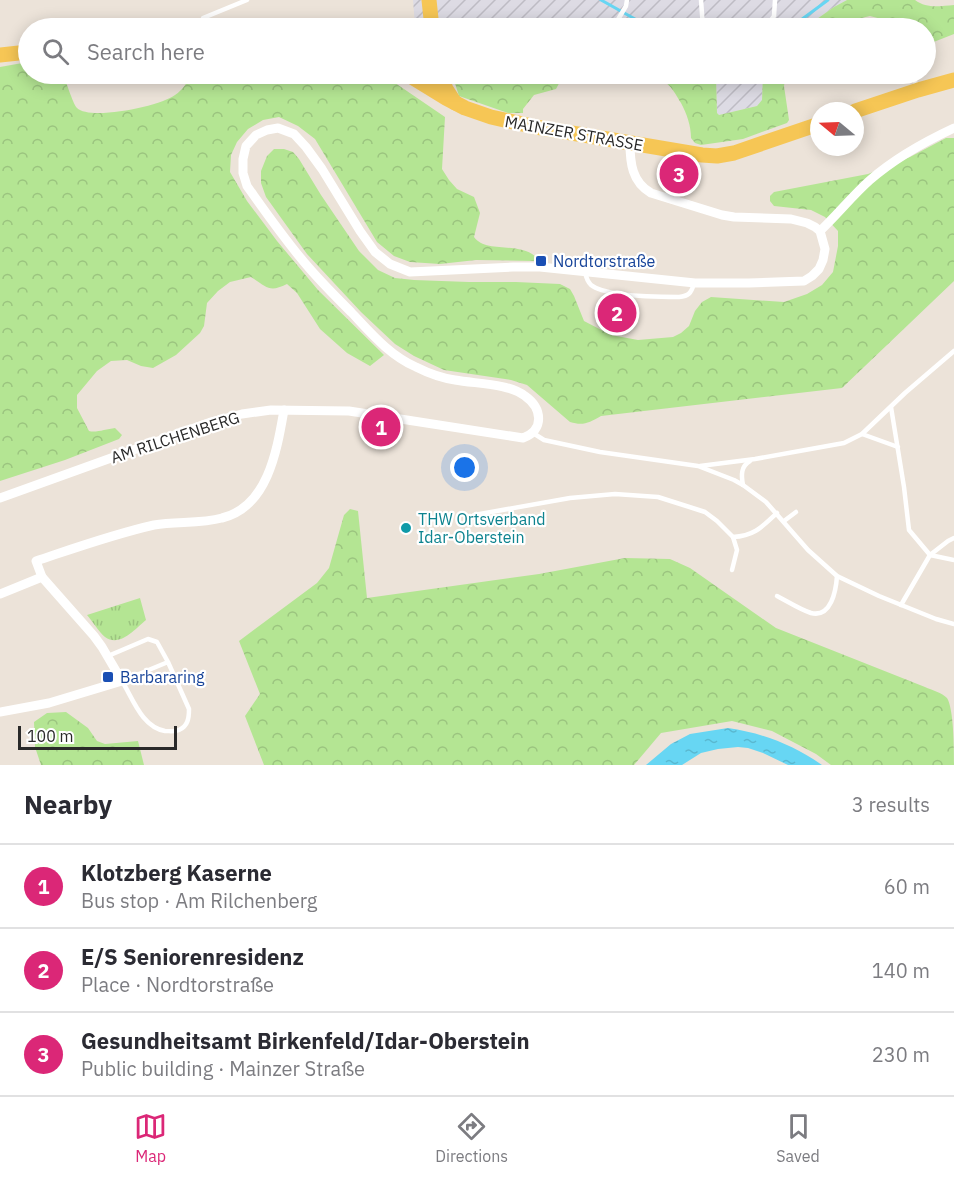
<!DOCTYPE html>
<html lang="en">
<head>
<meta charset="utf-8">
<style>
	body { margin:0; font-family:"IBM Plex Sans",sans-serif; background:#f7f7f7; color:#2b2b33 }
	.compass { position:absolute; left:810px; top:102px; width:54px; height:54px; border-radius:50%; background:#fff; box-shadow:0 3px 15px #0003; rotate:289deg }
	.scale { position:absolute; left:18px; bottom:15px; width:159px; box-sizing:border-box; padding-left:6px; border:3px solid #292929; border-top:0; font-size:16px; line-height:21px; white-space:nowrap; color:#292929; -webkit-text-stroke:4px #fff; paint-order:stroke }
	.you { position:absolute; left:465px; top:468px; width:21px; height:21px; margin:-15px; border:4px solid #fff; border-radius:50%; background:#1a73e8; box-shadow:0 0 0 9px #1a73e833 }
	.badge { display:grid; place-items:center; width:39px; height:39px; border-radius:50%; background:#db2777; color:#fff; font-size:20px; font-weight:700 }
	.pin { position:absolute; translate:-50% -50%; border:3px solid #fff; box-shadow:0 2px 6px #0006 }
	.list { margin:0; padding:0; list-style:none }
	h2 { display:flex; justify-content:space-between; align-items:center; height:78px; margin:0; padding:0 24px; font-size:26px }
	h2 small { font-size:20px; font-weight:400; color:#7c7c81 }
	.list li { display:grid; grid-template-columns:39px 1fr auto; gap:18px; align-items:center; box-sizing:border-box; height:84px; padding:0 24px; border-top:2px solid #e1e1e2 }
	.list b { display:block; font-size:22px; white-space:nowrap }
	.list p { margin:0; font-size:20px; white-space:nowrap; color:#7c7c81 }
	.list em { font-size:20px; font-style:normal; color:#7c7c81 }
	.icon { flex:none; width:33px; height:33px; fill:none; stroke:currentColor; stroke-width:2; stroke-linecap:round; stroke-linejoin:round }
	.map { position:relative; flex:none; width:954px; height:765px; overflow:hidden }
	.search { position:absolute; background:#fff; box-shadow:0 3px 15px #0003; left:18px; right:18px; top:18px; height:66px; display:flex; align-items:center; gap:15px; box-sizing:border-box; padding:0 21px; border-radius:33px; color:#7c7c81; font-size:22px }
	.sheet { height:330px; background:#fff }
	nav { display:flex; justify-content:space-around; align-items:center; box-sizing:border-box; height:84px; border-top:2px solid #e1e1e2; background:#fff; font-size:16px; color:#7c7c81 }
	nav a { display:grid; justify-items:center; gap:3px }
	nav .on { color:#db2777 }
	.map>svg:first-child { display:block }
</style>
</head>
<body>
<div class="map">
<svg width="954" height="765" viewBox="0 0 954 765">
	<defs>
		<pattern id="industrial-furrows" width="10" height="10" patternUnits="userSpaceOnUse" patternTransform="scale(1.5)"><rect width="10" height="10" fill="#dddbe4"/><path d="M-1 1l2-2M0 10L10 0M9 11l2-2" fill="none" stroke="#bebcc4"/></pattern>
		<pattern id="forest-crowns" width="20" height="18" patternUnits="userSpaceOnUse" patternTransform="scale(1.5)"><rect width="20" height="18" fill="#b4e593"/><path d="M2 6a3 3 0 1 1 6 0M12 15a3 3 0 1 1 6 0" fill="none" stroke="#9bc47f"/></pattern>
		<pattern id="park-tufts" width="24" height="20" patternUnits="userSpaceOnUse" patternTransform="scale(1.5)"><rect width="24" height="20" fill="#b4e593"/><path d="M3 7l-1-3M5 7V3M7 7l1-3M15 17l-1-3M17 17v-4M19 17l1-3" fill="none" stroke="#9bc47f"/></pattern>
		<pattern id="water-ripples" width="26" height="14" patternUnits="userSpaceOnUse" patternTransform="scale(1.5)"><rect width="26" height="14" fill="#67d6f3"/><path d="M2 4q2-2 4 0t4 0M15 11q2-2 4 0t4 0" fill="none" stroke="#59b8d0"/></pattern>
	</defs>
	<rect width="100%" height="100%" fill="#ece3d9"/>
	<g fill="url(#industrial-furrows)">
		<path d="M413,0H847L834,7L804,28H444L443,24L415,25Z"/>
		<path d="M714,74H763L762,101L757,106L719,115L717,113L716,76Z"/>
	</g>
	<g fill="url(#forest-crowns)">
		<path d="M847,0H915C927,9 940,6 954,5V34L926,45V28H907L904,25L870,16L845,22L835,28H804L834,7Z"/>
		<path d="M28,62V74H63C66,81 73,104 77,108C90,121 161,106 175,95C183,90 188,81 192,74H382L445,117L442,169L449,180L457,189L474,197L480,213L474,237C486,254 521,241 537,258L536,261L476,260L440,264L410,262L394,256L377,242L315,139L298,126L279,117L263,120L248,129L237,142L231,155L230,172L247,201L277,241L318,290L384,355L370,366L347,353L320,329L297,293L287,284C269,293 267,287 251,277L230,282L218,291L207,303L204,326L200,333L176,355L153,368L141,366L127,360L111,361L97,371L77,395V408L89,431C96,433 106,429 115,428L122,435L119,439L65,460L0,481V67Z"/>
		<path d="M452,74H564L556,89L534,95L523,109V113H508L459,96Z"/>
		<path d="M603,74H714L716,76L717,113L719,115L757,106L762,100L763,74H786L784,86L789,120L787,123L743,139L701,145L695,143L691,138C691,126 687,114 681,103C676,95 671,85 663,81C650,75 619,75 603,74Z"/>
		<path d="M946,138H954V281L842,388L601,416C589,423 583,426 570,422L527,385L511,380L444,370L414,356L395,344L361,312L307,254L266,197L261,183V171L267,156L274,149H284L293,152L299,159L321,195L359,251L378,270L395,278L414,280L469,282H516L560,284L570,289L574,296L584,321L611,335L638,340L673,337L681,333L689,326L695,311L702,302L711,297L784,302L807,294L822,285L833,272L838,246V231L825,217L811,210L774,206L770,201V196L774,192L868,174L910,157Z"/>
		<path d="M350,509L358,511L367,598L539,574L625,558L670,559L690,568L776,628L925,687C932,690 942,693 947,698C954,709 954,750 954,765H831L816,754L772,731L732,721L661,733L634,765H264L245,716L260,694L239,641L317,583L329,568L344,515Z"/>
		<path d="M66,712L88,728L97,741L105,744L138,741L144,765H41L35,747L34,722L47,713Z"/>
	</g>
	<path fill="url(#park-tufts)" d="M140,598L146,620C136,628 120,648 105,637C99,632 93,622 87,615Z"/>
	<path fill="url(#water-ripples)" d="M728,728C763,733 793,745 822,765H788L763,753L748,748L738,747L718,749L701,753L682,765H646L671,744L690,734Z"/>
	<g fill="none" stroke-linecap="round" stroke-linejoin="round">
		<g stroke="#67d6f3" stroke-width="3">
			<path d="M601,0L651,28"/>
			<path d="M790,28L828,0"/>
		</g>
		<g stroke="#fff" stroke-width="4.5">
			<path d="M701,0L703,28"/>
			<path d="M469,23L540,28"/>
			<path d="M204,28L203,18L247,0"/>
			<path d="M613,28L626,6L627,0"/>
			<path d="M765,28L774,16L775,0"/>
			<path d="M861,28C872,26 885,22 895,28"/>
			<path d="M913,74L917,88"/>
			<path d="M795,75L797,74"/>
			<path d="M585,272C586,277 588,282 591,285C606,297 660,297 679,297C689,296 691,293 694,284"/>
			<path d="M891,407L904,487L909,530L930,555L948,541L954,538"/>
			<path d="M533,433L544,440L600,452L698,466L734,480L743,485L766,502L808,550L837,576L879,596L936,619L954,624"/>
			<path d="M862,434L898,447"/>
			<path d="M700,466L755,459L844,443L862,434L905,393L954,351"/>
			<path d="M743,485C741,475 741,466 750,461"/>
			<path d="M474,515L570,498L615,494L658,497L705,512L717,521L733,537C754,536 762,527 777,513"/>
			<path d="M784,521L796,512"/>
			<path d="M732,570L737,550L733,537"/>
			<path d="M777,596C787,601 799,609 811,613C831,618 836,591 837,576"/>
			<path d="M901,605L930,555L954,560"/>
			<path d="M108,656L148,639L157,642L168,662L189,709C189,718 188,726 179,730C175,732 170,731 165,731C142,727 133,699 122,681L168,662"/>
		</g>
		<g stroke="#fff" stroke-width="9">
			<path d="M820,231C837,215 852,196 870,180C895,158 924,142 954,128"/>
			<path d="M0,498L211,422L242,414L271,410L349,411L523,438C545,430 542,408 525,396C508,383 476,384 455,380C441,378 428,373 416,367C389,355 371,333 351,312C337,298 323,284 310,269C287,243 267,214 247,186L243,173V159L246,146L256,135L267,130L278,128L294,134L306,147L322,169L360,231L375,252L390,264L410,272L513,267H540L695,283H749L804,281L812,276L819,269L823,260L825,249L820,231L815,227L807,223L791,219L734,217L722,215L651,193C632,182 630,163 630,143"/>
			<path d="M0,594L42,577"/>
			<path d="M0,712L49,703L122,681L102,647L94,636L42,577L36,561C75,548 114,534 154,525C176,521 200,524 222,518C268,507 277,450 284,410"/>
		</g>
		<g stroke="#f6c655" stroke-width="15">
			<path d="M429,0L432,28"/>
			<path d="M248,28L277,26L308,28"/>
			<path d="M0,55L28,52"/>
			<path d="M407,74L446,98L465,108L491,117L536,127L702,155L717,156L734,153L819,124"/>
			<path d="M440,74L446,89L455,103"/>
			<path d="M855,111L918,90L954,80"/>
		</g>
	</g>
	<g fill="#1a4fb4" stroke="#fff" stroke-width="2">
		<rect x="535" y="255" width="12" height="12" rx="3"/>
		<rect x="102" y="671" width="12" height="12" rx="3"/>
	</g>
	<circle fill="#0f9aa8" stroke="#fff" stroke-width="2" cx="406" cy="528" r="6"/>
	<g text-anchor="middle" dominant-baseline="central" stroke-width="4.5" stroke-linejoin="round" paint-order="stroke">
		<g font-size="16" fill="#292929" stroke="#fff">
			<text transform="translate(574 133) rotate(10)">MAINZER STRASSE</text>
			<text transform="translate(175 437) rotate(-18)">AM RILCHENBERG</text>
		</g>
		<g font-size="16" fill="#164399" stroke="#fff" text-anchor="start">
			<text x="553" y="261">Nordtorstraße</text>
			<text x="120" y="677">Barbararing</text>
		</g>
		<g font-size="16" fill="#0d838f" stroke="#fff" text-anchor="start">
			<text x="418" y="519">THW Ortsverband<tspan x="418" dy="18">Idar-Oberstein</tspan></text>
		</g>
	</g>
</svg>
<svg class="compass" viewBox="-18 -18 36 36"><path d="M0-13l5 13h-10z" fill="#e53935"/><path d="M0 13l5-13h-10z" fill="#7c7c81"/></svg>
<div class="scale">100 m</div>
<div class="you"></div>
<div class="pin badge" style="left:381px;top:427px">1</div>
<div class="pin badge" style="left:617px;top:313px">2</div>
<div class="pin badge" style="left:679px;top:174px">3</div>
<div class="search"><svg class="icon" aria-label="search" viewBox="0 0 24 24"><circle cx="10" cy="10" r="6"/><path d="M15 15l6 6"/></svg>Search here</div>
</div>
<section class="sheet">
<h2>Nearby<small>3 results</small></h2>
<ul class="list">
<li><span class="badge">1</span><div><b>Klotzberg Kaserne</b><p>Bus stop · Am Rilchenberg</p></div><em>60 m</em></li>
<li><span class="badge">2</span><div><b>E/S Seniorenresidenz</b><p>Place · Nordtorstraße</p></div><em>140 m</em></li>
<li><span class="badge">3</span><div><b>Gesundheitsamt Birkenfeld/Idar-Oberstein</b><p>Public building · Mainzer Straße</p></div><em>230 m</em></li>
</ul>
</section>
<nav>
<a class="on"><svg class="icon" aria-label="map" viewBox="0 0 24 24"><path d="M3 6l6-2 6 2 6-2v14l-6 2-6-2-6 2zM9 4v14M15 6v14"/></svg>Map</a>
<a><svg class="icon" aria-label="directions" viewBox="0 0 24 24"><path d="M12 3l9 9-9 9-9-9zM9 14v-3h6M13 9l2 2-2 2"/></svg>Directions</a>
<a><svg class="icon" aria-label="saved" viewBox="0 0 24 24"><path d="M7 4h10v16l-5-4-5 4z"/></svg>Saved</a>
</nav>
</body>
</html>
